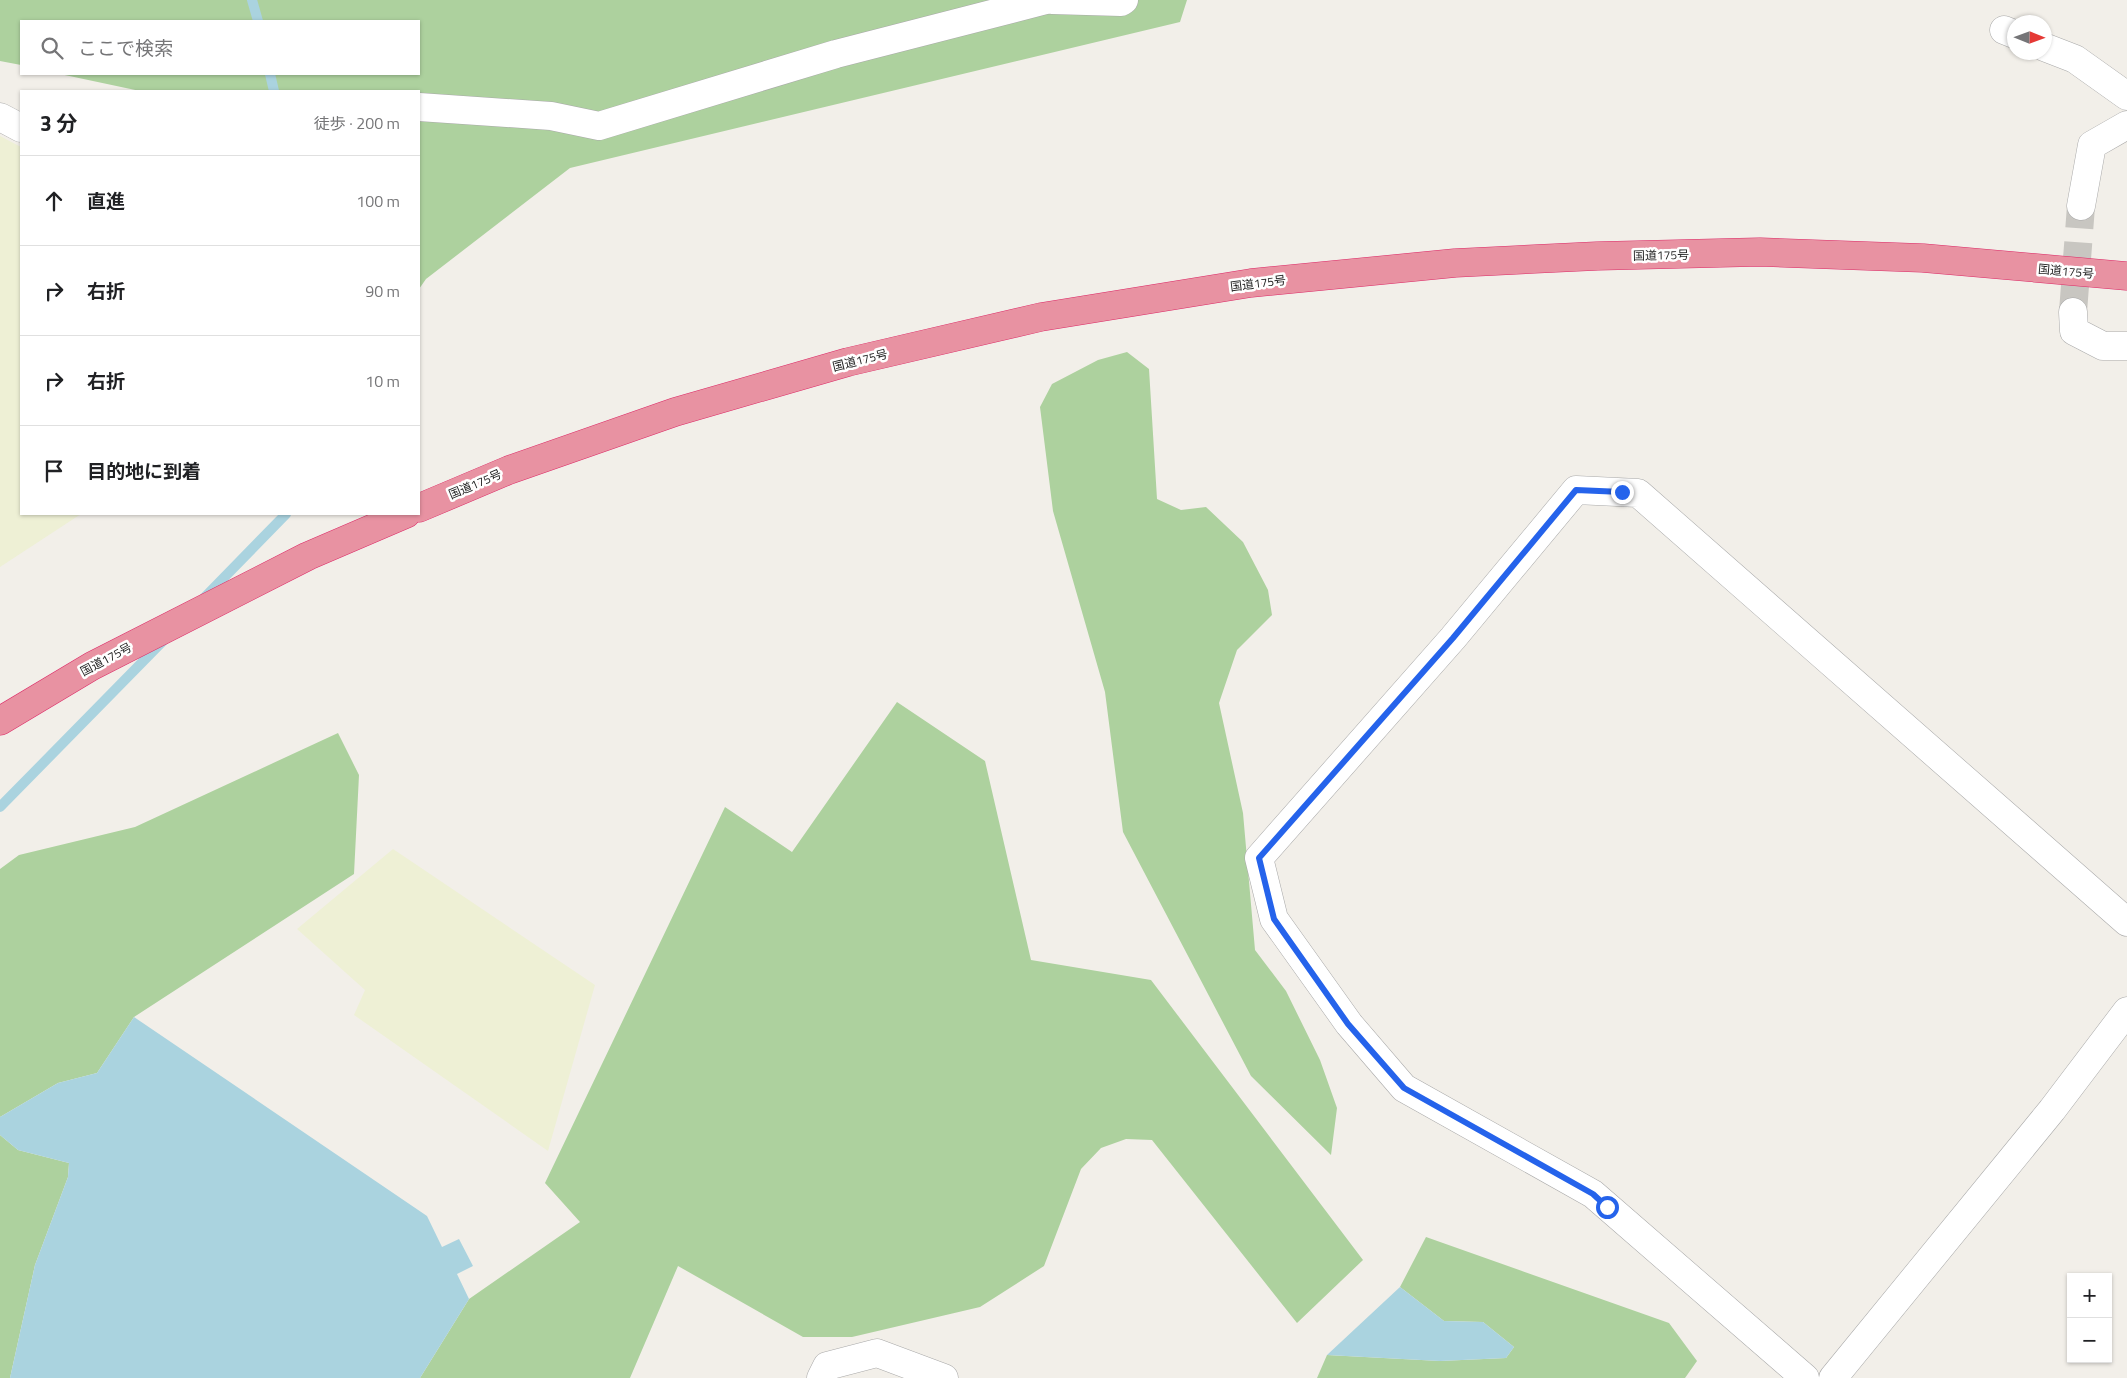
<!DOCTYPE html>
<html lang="ja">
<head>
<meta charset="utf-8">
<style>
	body { margin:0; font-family:"Titillium Web","Noto Sans JP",sans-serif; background:#f6f6f6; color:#202124 }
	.controls { position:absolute; right:15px; bottom:15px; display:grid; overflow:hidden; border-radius:0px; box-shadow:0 1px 4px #0004 }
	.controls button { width:45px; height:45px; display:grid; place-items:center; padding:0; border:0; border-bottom:1px solid #e0e0e0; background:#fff; color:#202124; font:25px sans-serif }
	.compass { position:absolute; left:2007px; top:15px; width:45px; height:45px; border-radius:50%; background:#fff; box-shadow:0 1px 4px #0004; rotate:91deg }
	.stop { position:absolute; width:15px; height:15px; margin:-11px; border:4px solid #2563eb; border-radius:50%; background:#fff }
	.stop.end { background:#2563eb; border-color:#fff; box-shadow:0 1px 5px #0008 }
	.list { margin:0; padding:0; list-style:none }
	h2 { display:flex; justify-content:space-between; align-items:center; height:65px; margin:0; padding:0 20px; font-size:21px }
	h2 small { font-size:16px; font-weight:400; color:#757577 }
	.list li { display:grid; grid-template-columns:32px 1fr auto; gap:15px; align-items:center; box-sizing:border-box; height:90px; padding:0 20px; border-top:1px solid #e0e0e0 }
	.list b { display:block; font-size:19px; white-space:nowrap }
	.list em { font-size:16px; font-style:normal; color:#757577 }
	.icon { flex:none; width:28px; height:28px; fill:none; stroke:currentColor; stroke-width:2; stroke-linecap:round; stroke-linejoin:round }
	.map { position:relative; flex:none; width:2127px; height:1378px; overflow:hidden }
	.search { position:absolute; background:#fff; box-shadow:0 1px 4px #0004; left:20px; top:20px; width:400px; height:55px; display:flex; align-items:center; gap:12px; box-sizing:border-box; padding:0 18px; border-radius:0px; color:#757577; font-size:19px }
	.panel { position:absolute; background:#fff; box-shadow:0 1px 4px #0004; left:20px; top:90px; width:400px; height:425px; border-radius:0px }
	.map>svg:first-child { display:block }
</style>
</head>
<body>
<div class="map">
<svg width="2127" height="1378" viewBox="0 0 2127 1378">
	<rect width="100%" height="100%" fill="#f2efe9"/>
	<g fill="#eef0d5">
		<path d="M0,136L21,147V514H81L0,567Z"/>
		<path d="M393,849L595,985L548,1151L354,1015L365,990L297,929Z"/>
	</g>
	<g fill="#add19e">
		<path d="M0,0H1187L1180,22L570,168L426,279L419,289V91H140L60,74H419V21H21V65L0,61Z"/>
		<path d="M1127,352L1149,369L1157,499L1181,510L1206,507L1243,542L1268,590L1272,615L1237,650L1219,703L1243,813L1255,950L1286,991L1320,1060L1337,1108L1331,1155L1251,1076L1123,832L1105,692L1053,511L1040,407L1052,384L1098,360Z"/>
		<path d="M897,702L985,761L1031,960L1151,980L1363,1260L1297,1323L1152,1140L1126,1139L1101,1148L1081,1169L1044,1266L980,1307L852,1337H803L678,1266L630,1378H420L469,1299L580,1222L545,1183L725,807L792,852Z"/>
		<path d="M338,733L359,775L354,874L134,1017L97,1073L58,1083L0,1117V869L19,855L135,827Z"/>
		<path d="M0,1135L18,1150L69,1163L68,1177L35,1265L10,1378H0Z"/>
		<path d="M1426,1237L1669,1323L1697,1361L1685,1378H1317L1327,1355L1440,1361L1506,1358L1514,1347L1483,1322L1444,1321L1400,1287Z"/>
	</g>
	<g fill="#aad3df">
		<path d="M134,1017L427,1216L442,1247L459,1239L473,1266L457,1274L469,1299L420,1378H10L35,1265L68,1177L69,1163L18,1150L0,1135V1117L58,1083L97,1073Z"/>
		<path d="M1400,1287L1444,1321L1483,1322L1514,1347L1506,1358L1440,1361L1327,1355Z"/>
	</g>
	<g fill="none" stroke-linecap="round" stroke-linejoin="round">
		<g stroke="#aad3df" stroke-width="10">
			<path d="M252,0L258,21"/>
			<path d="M270,74L274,91"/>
			<path d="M203,599L286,514"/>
			<path d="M0,807L164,640"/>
		</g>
		<path stroke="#c8c6c1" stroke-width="28" stroke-dasharray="28 14" stroke-linecap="butt" d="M2073,312L2081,206"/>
		<defs>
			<g id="minor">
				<path d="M1052,0L1121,2L1124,0"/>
				<path d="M2004,30L2014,34"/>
				<path d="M2044,47L2075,59L2127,96"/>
				<path d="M419,107L551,116L599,126L836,54L1046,0"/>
				<path d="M0,117L21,128"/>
				<path d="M2081,206L2092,145L2127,125"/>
				<path d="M2073,312L2074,331L2103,346H2127"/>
				<path d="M821,1378L827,1366L877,1353L944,1378"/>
				<path d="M1805,1378L1593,1194L1404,1088L1349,1024L1274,919L1259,858L1453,638L1576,490L1638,493L2127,922"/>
				<path d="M1833,1378L2052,1110L2127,1011"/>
			</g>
			<g id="highway">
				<path d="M419,508L509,470L675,412L848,362L1041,317L1251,283L1455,263L1597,256L1760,252L1923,258L2127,276"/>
				<path d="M0,721L92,666L308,556L406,514"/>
			</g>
		</defs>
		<use href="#minor" stroke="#a9a9a9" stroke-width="29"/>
		<use href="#highway" stroke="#dc2a67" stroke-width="29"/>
		<use href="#minor" stroke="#fff" stroke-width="28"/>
		<use href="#highway" stroke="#e892a2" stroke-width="28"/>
	</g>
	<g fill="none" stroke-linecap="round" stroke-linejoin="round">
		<path stroke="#2563eb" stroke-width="6" d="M1607,1207L1593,1194L1404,1088L1348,1024L1274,919L1259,858L1453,638L1576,490L1622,492"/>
	</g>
	<g text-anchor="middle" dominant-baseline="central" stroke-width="5" stroke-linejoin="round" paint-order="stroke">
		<g font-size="12" fill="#222" stroke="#fff">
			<text transform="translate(1661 255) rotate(-1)">国道175号</text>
			<text transform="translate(2066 271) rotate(5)">国道175号</text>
			<text transform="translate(1258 283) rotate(-7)">国道175号</text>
			<text transform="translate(860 360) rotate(-14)">国道175号</text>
			<text transform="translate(475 484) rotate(-23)">国道175号</text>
			<text transform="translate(106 659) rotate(-28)">国道175号</text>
		</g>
	</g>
</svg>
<div class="controls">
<button>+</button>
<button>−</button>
</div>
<svg class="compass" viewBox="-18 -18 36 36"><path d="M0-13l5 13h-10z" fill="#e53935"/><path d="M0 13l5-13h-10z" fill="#757577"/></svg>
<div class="stop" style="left:1607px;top:1207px"></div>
<div class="stop end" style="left:1622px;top:492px"></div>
<div class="search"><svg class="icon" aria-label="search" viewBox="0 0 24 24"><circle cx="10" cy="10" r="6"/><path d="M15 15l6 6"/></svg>ここで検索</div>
<section class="panel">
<h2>3 分<small>徒歩 · 200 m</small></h2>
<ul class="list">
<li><svg class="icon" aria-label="ahead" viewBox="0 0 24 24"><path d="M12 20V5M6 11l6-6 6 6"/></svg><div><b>直進</b></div><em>100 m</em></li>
<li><svg class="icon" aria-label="right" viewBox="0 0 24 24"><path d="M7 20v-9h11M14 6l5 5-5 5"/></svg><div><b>右折</b></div><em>90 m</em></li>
<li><svg class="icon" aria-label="right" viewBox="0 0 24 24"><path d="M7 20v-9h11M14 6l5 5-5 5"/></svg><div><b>右折</b></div><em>10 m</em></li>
<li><svg class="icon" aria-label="arrive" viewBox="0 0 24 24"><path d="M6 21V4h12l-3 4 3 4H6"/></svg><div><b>目的地に到着</b></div></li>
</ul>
</section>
</div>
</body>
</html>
